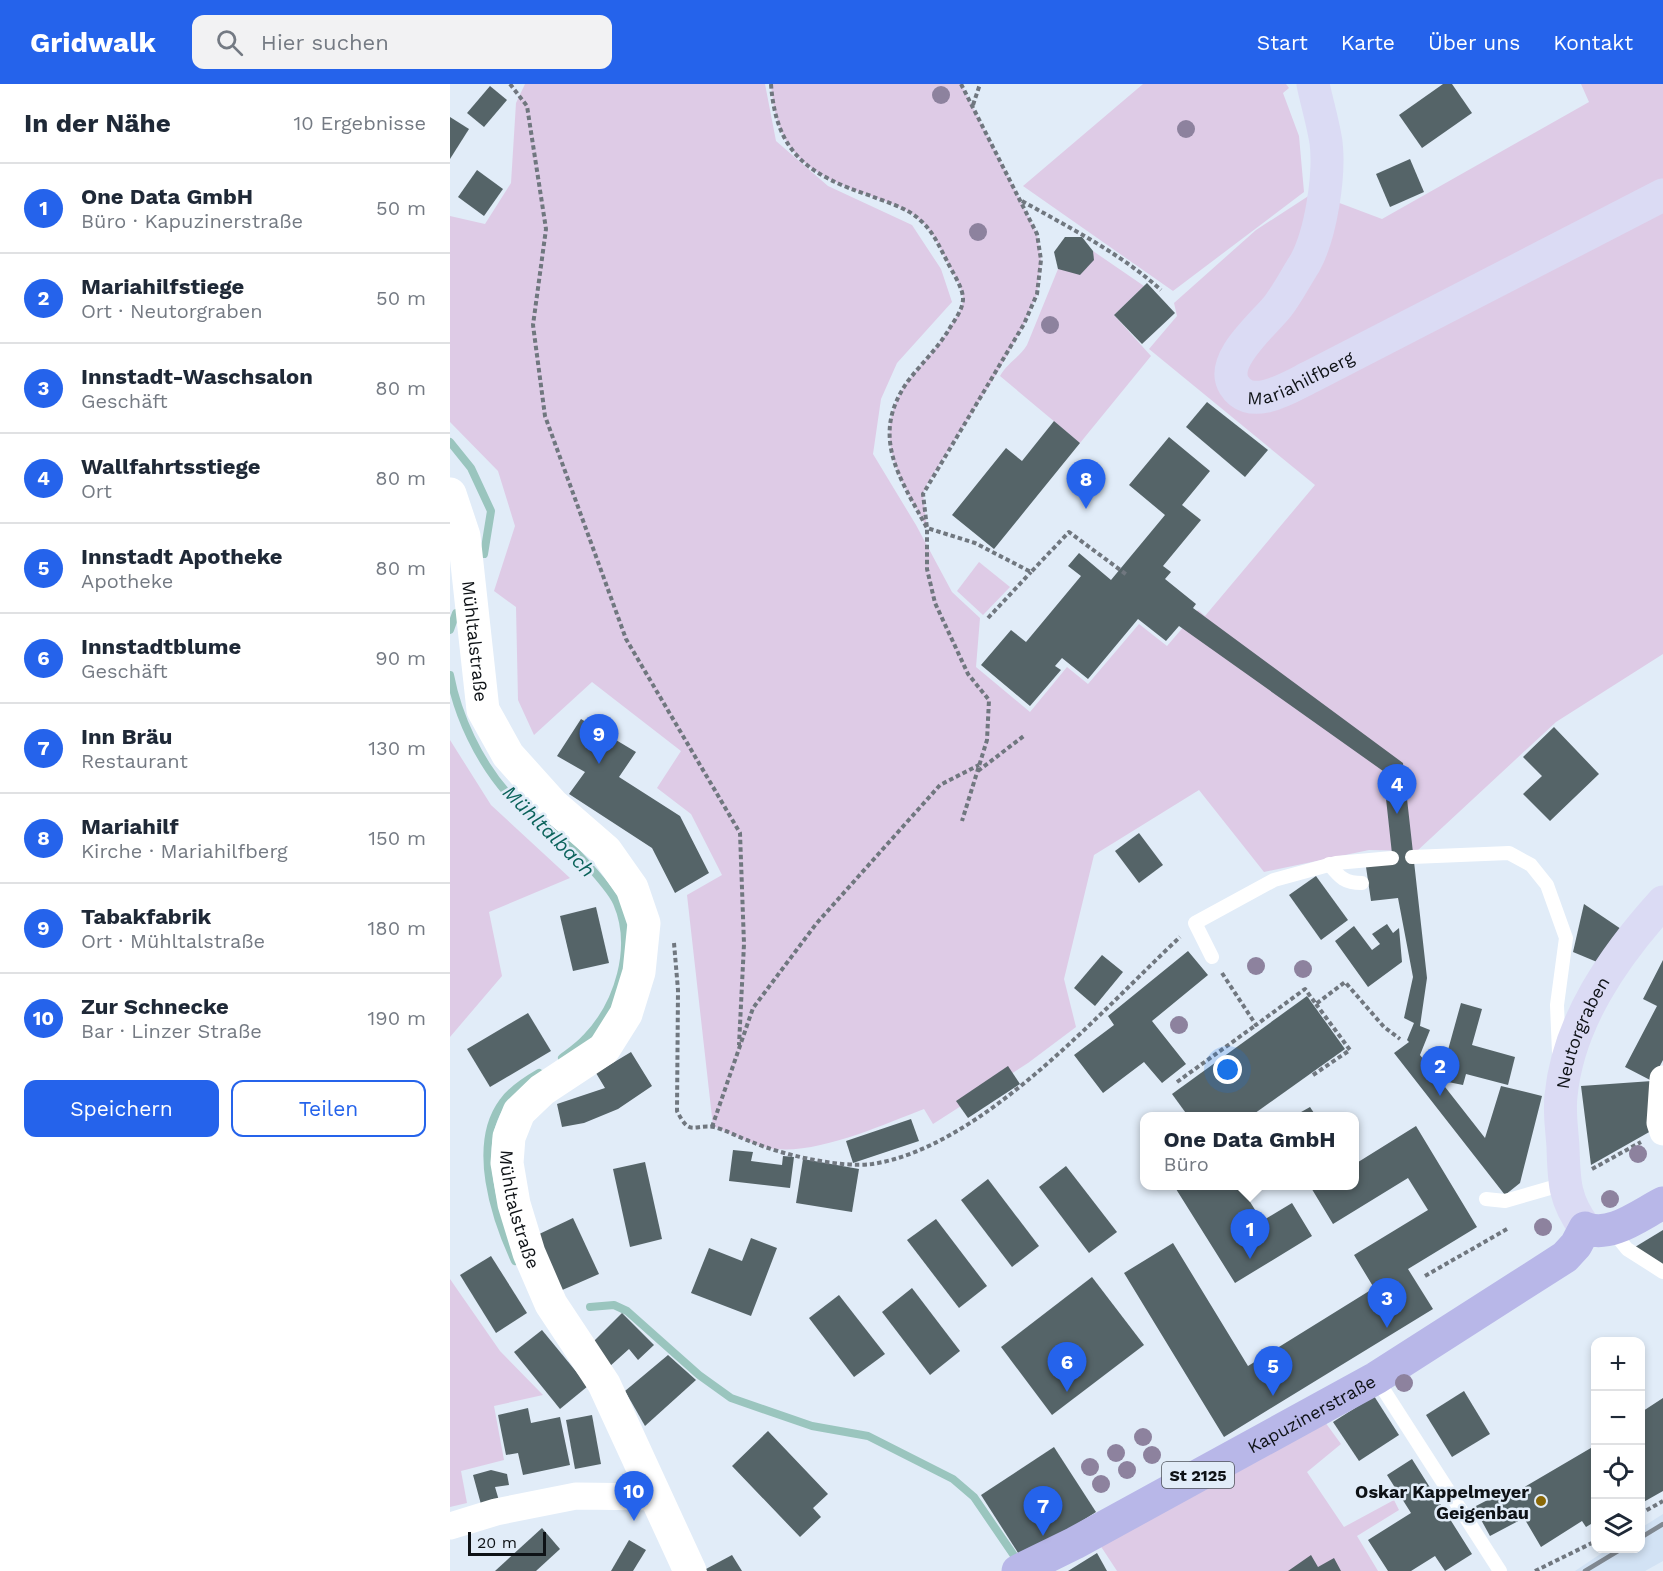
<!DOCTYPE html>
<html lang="de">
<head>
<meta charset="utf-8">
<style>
	body { margin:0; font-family:"Work Sans",sans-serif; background:#f2f2f3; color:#1f2937 }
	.controls { position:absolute; right:18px; bottom:18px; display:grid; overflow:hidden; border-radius:12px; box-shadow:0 3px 9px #0003 }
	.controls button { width:54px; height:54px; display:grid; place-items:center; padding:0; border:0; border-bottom:2px solid #e0e1e3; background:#fff; color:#1f2937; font:30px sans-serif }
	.scale { position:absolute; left:18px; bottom:15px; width:78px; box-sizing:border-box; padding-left:6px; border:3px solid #0e1216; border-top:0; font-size:16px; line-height:21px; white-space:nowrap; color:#0e1216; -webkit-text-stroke:4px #e1ecf8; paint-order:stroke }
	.you { position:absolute; left:778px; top:986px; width:21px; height:21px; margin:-15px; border:4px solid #fff; border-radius:50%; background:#1a73e8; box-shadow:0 0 0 9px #1a73e833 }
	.badge { display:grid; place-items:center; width:39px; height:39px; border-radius:50%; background:#2563eb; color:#fff; font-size:20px; font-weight:700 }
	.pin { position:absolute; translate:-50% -50px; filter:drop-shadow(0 2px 3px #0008) }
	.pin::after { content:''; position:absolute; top:32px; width:21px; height:18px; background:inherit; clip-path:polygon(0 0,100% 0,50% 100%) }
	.popup { position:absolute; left:690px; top:1028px; width:219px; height:78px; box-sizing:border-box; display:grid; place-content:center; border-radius:12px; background:#fff; filter:drop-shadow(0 2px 4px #0005); font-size:20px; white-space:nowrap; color:#747a83 }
	.popup b { font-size:22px; color:#1f2937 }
	.popup::after { content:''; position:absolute; left:50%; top:100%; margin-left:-12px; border:12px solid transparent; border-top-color:#fff }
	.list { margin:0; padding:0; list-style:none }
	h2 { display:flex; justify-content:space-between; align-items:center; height:78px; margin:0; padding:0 24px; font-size:26px }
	h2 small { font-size:20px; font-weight:400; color:#747a83 }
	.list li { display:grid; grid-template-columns:39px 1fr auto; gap:18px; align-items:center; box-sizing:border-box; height:90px; padding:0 24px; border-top:2px solid #e0e1e3 }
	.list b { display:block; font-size:22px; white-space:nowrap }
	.list p { margin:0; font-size:20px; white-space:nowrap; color:#747a83 }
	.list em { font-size:20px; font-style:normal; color:#747a83 }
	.actions { display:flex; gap:12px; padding:18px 24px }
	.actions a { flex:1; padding:14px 0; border:2px solid #2563eb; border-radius:12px; text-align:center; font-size:21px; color:#2563eb }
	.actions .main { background:#2563eb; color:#fff }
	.icon { flex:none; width:33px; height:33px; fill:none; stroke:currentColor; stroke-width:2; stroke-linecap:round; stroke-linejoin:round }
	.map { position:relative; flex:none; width:1213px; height:1487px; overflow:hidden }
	header { display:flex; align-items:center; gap:36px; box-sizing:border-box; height:84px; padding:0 30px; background:#2563eb; color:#fff }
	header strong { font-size:28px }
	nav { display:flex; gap:33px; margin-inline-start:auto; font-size:21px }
	.search { width:420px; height:54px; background:#f2f2f3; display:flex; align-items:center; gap:15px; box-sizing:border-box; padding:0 21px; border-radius:12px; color:#747a83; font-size:22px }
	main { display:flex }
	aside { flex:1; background:#fff }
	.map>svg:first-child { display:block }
</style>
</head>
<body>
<header>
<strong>Gridwalk</strong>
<div class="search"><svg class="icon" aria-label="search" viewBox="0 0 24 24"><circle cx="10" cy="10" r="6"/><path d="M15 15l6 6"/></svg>Hier suchen</div>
<nav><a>Start</a><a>Karte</a><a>Über uns</a><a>Kontakt</a></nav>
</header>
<main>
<aside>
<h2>In der Nähe<small>10 Ergebnisse</small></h2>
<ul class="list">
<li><span class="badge">1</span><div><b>One Data GmbH</b><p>Büro · Kapuzinerstraße</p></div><em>50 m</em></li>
<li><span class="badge">2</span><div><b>Mariahilfstiege</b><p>Ort · Neutorgraben</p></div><em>50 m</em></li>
<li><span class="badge">3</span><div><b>Innstadt-Waschsalon</b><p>Geschäft</p></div><em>80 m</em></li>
<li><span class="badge">4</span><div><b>Wallfahrtsstiege</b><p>Ort</p></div><em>80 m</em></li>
<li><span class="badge">5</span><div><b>Innstadt Apotheke</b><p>Apotheke</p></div><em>80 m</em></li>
<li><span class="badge">6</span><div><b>Innstadtblume</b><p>Geschäft</p></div><em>90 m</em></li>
<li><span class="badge">7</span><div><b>Inn Bräu</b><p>Restaurant</p></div><em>130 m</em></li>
<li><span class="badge">8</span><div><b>Mariahilf</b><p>Kirche · Mariahilfberg</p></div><em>150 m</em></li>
<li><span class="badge">9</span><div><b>Tabakfabrik</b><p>Ort · Mühltalstraße</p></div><em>180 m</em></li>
<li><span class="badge">10</span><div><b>Zur Schnecke</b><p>Bar · Linzer Straße</p></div><em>190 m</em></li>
</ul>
<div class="actions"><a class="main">Speichern</a><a>Teilen</a></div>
</aside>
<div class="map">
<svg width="1213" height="1487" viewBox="0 0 1213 1487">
	<rect width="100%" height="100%" fill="#e1ecf8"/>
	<path fill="#d2e2f4" d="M1213,1430V1477L1195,1487H1125L1158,1465L1190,1464L1191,1444Z"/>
	<g fill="#decbe6">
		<path d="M75,0H315L326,57L378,102L462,141L491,185L502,218L447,279L431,315L423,370L466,441L502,508L530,534L526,583L580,628L617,583L638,600L689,540L717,562L748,526L755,532L865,401L699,265L727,232L724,219L806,146L863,109L932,135L1139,18L1131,0H1213V570L1106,638L967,767L919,766L814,788L749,706L644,771L614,895L626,943L578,979L483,1040L474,1025C432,1041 358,1075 315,1063C297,1058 280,1049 263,1042L237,811L272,791L241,730L207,704L231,667L142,598L84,651L68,616L66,523L44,507L65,442L48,387L0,338V132L35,140L61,99L66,19Z"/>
		<path d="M321,0H511L587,150L591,176L587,210L574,240L549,286L477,400L473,410L477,444C450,394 419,352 458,297C471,280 487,265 498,247C503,238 513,226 513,215C513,203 502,188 497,177C489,162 483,147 470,136C458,124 436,118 421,112C360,91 326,70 321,0Z"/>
		<path d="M693,0H836L839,4L833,9L849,52L854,108L723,207L573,102Z"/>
		<path d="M643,167L694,202L664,231L701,272L630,359L550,292C557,279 569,274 577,261L608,185L643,176Z"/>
		<path d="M529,478L560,503L533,531L507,507Z"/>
		<path d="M0,656L41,721L120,794L39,828L52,892L0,953Z"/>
		<path d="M0,1195L50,1267L93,1311L44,1322L54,1376L11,1387L17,1419L0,1423Z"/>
		<path d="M875,1338L891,1360L857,1388L894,1443L944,1416L949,1426L907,1452L928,1487H667L650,1461Z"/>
	</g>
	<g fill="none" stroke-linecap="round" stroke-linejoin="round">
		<g stroke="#9ac5be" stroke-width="8">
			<path d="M0,358L21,384L41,427L34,470"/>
			<path d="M0,546L6,529"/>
			<path d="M0,591C8,633 29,677 57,709C78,732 106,747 127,769C138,781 161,805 167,819C186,863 169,920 136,954C129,962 120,968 112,974"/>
			<path d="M65,1177C45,1134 21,1061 53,1018C61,1006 77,996 89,989"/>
			<path d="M140,1223L164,1221L177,1227L249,1291L281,1314L362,1342L418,1352L503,1395L524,1413L567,1476"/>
		</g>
	</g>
	<g fill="#556468">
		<path d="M993,0H1002L1022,29L972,64L949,31Z"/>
		<path d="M40,2L57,16L34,43L17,29Z"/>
		<path d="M0,33L19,45L0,75Z"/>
		<path d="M960,75L974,108L940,123L926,90Z"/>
		<path d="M27,86L53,105L34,132L8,113Z"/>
		<path d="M615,153H632L643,167L644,176L630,191L608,185L604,168Z"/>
		<path d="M697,199L725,229L692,260L664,231Z"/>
		<path d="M757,318L818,366L795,393L736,343Z"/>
		<path d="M604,337L630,359L544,465L502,431L556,364L572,377Z"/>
		<path d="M719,353L760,387L732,421L751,436L713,482L721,488L715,495L746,520L743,524L953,679L977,894L970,942L980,946L970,971L1035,1054L1051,1002L1092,1012L1070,1099L1055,1111L944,969L959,958L957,956L964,939L954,934L963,893L948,814L921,817L916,783L943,779L933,687L729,542L716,557L688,535L638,595L612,574L605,582L611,586L580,622L531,581L561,546L576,558L631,492L618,482L629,469L661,496L715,431L679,401Z"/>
		<path d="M131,635L186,668L169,693L230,732L259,789L225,809L202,764L119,710L135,688L107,672Z"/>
		<path d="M1104,643L1149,690L1100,737L1073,710L1092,692L1073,673Z"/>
		<path d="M689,749L713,781L689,799L665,767Z"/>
		<path d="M866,792L898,836L871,856L839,811Z"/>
		<path d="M1134,820L1171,845L1147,878L1123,868Z"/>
		<path d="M146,823L159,879L123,887L110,832Z"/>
		<path d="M937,840L943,849L949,844L952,878L918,903L885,857L904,842L922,866L930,860L922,850Z"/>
		<path d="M738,867L758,891L702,937L736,980L712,999L694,978L653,1009L624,971L664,941L658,932Z"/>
		<path d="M652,871L673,888L645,922L624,904Z"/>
		<path d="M1213,876V976L1202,997L1201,1047L1141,1081L1131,1002L1202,997L1175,983L1207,922L1193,915Z"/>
		<path d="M857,912L895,965L801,1032H738L722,1010Z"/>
		<path d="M1011,919L1032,925L1022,961L1065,973L1058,1001L1016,990L1013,1001L998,998L1001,986L993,984Z"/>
		<path d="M78,929L101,967L40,1003L17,965Z"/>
		<path d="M181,968L202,1002L168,1025L134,1039L112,1043L107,1020L155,1004L146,989Z"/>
		<path d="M558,982L570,1000L518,1034L506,1017Z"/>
		<path d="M860,1023L866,1032H844Z"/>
		<path d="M461,1035L469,1057L403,1079L396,1057Z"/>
		<path d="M966,1042L1027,1143L958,1185L983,1225L774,1353L674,1189L723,1159L798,1282L924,1204L904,1171L978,1126L958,1094L883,1140L860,1102H905V1080Z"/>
		<path d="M283,1066L303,1068L301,1077L332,1081L333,1072L344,1073L340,1104L279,1097Z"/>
		<path d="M353,1075L409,1085L402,1128L346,1119Z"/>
		<path d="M195,1078L212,1155L180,1163L163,1085Z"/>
		<path d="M616,1082L667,1148L639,1169L589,1103Z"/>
		<path d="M538,1095L589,1162L562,1183L511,1116Z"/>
		<path d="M732,1102H798L792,1105L812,1137L842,1119L862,1152L785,1199L726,1105Z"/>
		<path d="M123,1134L149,1190L110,1207L85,1152Z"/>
		<path d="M486,1135L537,1202L509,1224L457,1156Z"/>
		<path d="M1213,1146V1181L1185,1163Z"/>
		<path d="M301,1154L327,1164L301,1232L241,1209L259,1164L292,1177Z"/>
		<path d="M41,1172L77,1229L46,1249L10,1191Z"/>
		<path d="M642,1193L694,1261L602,1331L551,1263Z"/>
		<path d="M462,1204L510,1267L480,1291L432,1228Z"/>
		<path d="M389,1211L435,1270L404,1293L359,1234Z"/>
		<path d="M172,1229L204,1261L188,1276L179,1265L159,1283L144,1257Z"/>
		<path d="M92,1246L138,1302L110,1325L64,1268Z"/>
		<path d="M218,1271L246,1296L195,1342L175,1307Z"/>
		<path d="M1014,1307L1040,1350L1002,1373L976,1331Z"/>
		<path d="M924,1312L949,1351L909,1377L883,1338Z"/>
		<path d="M1213,1314V1407L1190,1420V1339L1193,1337L1190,1329Z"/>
		<path d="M78,1324L81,1339L110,1333L120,1381L73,1391L68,1369L56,1371L48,1331Z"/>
		<path d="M142,1331L151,1380L125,1385L116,1336Z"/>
		<path d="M318,1347L378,1410L363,1424L371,1433L350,1453L282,1382Z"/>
		<path d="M1146,1361V1437L1136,1443L1132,1437L1091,1463L1074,1434L1040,1452L1024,1423L1057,1406L1061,1411Z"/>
		<path d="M604,1363L646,1428L572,1475L531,1411Z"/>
		<path d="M962,1375L1022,1470L995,1487L985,1472L961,1487H938L918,1456L961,1429L937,1391Z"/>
		<path d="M41,1386L57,1390L59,1401L45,1403L50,1420L32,1424L23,1391Z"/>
		<path d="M92,1444L110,1465L86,1487H45Z"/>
		<path d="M179,1456L196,1466L183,1487H161Z"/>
		<path d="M647,1469L657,1487H618Z"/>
		<path d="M282,1471L292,1487H257L256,1485Z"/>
		<path d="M861,1471L868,1483L884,1474L891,1487H838Z"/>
	</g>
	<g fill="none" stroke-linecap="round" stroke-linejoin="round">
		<g stroke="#70777f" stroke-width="4" stroke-dasharray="4.5 3" stroke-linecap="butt">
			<path d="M60,0L77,22L96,145L83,241L95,332L176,555L290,749L294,860L289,961"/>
			<path d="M321,0C326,70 359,91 421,112C436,118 458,124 470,136C483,147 489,162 497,177C502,188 513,203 513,215C513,226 503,238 498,247C487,265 471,280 458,297C419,352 450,394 477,444L525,459L581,488L619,448L677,491"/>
			<path d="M511,0L587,150L591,176L587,210L574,240L473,410L477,444V485L485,519L518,590L539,616L537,656L512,737"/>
			<path d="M523,21L530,0"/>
			<path d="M572,117C620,144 670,169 711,206"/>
			<path d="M538,534L581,488"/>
			<path d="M528,687L575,651"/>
			<path d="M224,859L228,906L227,1027C240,1053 243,1040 264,1043C276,1046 290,1054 302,1058C333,1071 389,1084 422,1080C531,1064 651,927 730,853"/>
			<path d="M772,889L806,941L855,905L866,920L895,898L934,943L950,955"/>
			<path d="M863,991L900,966L866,920"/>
			<path d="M727,998L806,941"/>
			<path d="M262,1043L303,924L366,840L490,701L529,681"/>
			<path d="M1142,1085L1191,1058"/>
			<path d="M975,1192L1057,1145"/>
			<path d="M1190,1430L1213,1417"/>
			<path d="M1085,1487L1146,1457"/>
		</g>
		<g stroke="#fff" stroke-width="14">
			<path d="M962,773L1059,769L1081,781L1097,801L1116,854L1107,921L1109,969"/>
			<path d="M879,780C890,794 895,799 912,799"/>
			<path d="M762,873L745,839L824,796L886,779L942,774"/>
			<path d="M1036,1115L1055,1117L1114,1100"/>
			<path d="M1161,1145L1177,1165L1213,1188"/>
			<path d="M926,1294L1050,1487"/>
		</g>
		<g stroke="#fff" stroke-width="27">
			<path d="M1213,995L1210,1039L1213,1048"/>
			<path d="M0,1442L46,1428L126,1412L207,1413"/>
		</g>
		<path stroke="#fff" stroke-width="33" id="s1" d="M0,410L14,452L33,626L58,671L103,721L156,767L182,804L194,839L189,888L176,930L154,965L92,1006L69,1028L59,1053L57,1079L64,1120L79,1169L101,1220L154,1300L240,1487"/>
		<g stroke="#dbdbf4" stroke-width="33">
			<path id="s2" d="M863,0C867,19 873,39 876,58C880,91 871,150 855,179C846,193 838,209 828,222C814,240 769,276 784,301C801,329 841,302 862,292L1213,111"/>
			<path id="s3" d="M1135,1144C1114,1116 1114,1097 1113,1063C1112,1046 1109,1029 1111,1012C1118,938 1164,872 1213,818"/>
		</g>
		<path stroke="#b8b7e8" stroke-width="33" id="s4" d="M568,1487L625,1459L926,1294L1115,1173L1126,1161L1135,1144C1160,1155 1191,1130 1213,1119"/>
		<g stroke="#808891" stroke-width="4.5">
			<path d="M1190,1454L1213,1440"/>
			<path d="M1135,1487L1173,1464"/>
		</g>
	</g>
	<g fill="#8d829e">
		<circle cx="491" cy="11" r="9"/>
		<circle cx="736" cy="45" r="9"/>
		<circle cx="528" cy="148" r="9"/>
		<circle cx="600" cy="241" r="9"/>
		<circle cx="806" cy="882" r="9"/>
		<circle cx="853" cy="885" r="9"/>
		<circle cx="729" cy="941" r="9"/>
		<circle cx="1188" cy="1070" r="9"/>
		<circle cx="1160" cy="1115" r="9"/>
		<circle cx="1093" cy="1143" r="9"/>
		<circle cx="954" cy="1299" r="9"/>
		<circle cx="693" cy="1353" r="9"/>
		<circle cx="666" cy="1369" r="9"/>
		<circle cx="702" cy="1371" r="9"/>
		<circle cx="640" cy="1383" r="9"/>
		<circle cx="677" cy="1386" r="9"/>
		<circle cx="651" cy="1400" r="9"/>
	</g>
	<circle fill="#8a6807" stroke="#e1ecf8" stroke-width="2" cx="1091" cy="1417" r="6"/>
	<g text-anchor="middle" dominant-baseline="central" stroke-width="5" stroke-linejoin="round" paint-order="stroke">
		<rect fill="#e1ecf8" stroke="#4d535a" stroke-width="1.5" x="712" y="1378" width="72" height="26" rx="4.5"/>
		<g font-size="16" font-weight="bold" fill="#0e1216">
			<text x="748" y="1391">St 2125</text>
		</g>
		<g font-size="18" fill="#0e1216" stroke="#e1ecf8">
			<text stroke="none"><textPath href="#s2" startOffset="405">Mariahilfberg</textPath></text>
			<text stroke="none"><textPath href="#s1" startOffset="150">Mühltalstraße</textPath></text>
			<text stroke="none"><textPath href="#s3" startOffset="204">Neutorgraben</textPath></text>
			<text stroke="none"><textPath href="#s1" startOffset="832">Mühltalstraße</textPath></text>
			<text stroke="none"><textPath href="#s4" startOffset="333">Kapuzinerstraße</textPath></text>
		</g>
		<g font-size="18" font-weight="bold" fill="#0e1216" stroke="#e1ecf8" text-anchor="end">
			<text x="1079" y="1407">Oskar Kappelmeyer<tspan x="1079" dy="21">Geigenbau</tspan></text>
		</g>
		<g font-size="20" font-style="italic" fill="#0b635b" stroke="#e1ecf8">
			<text transform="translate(99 747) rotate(45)">Mühltalbach</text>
		</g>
	</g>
</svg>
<div class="controls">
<button>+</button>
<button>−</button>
<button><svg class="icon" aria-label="locate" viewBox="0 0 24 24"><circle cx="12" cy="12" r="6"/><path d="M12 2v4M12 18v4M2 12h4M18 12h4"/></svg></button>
<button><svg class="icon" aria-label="layers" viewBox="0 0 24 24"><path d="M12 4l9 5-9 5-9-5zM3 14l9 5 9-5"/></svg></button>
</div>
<div class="scale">20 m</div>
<div class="you"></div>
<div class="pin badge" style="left:800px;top:1175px">1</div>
<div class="popup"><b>One Data GmbH</b>Büro</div>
<div class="pin badge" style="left:990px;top:1012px">2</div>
<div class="pin badge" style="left:937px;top:1244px">3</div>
<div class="pin badge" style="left:947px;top:730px">4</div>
<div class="pin badge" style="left:823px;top:1312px">5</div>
<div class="pin badge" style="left:617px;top:1308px">6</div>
<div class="pin badge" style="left:593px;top:1452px">7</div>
<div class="pin badge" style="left:636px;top:425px">8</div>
<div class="pin badge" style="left:149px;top:680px">9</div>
<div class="pin badge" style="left:184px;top:1437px">10</div>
</div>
</main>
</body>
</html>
